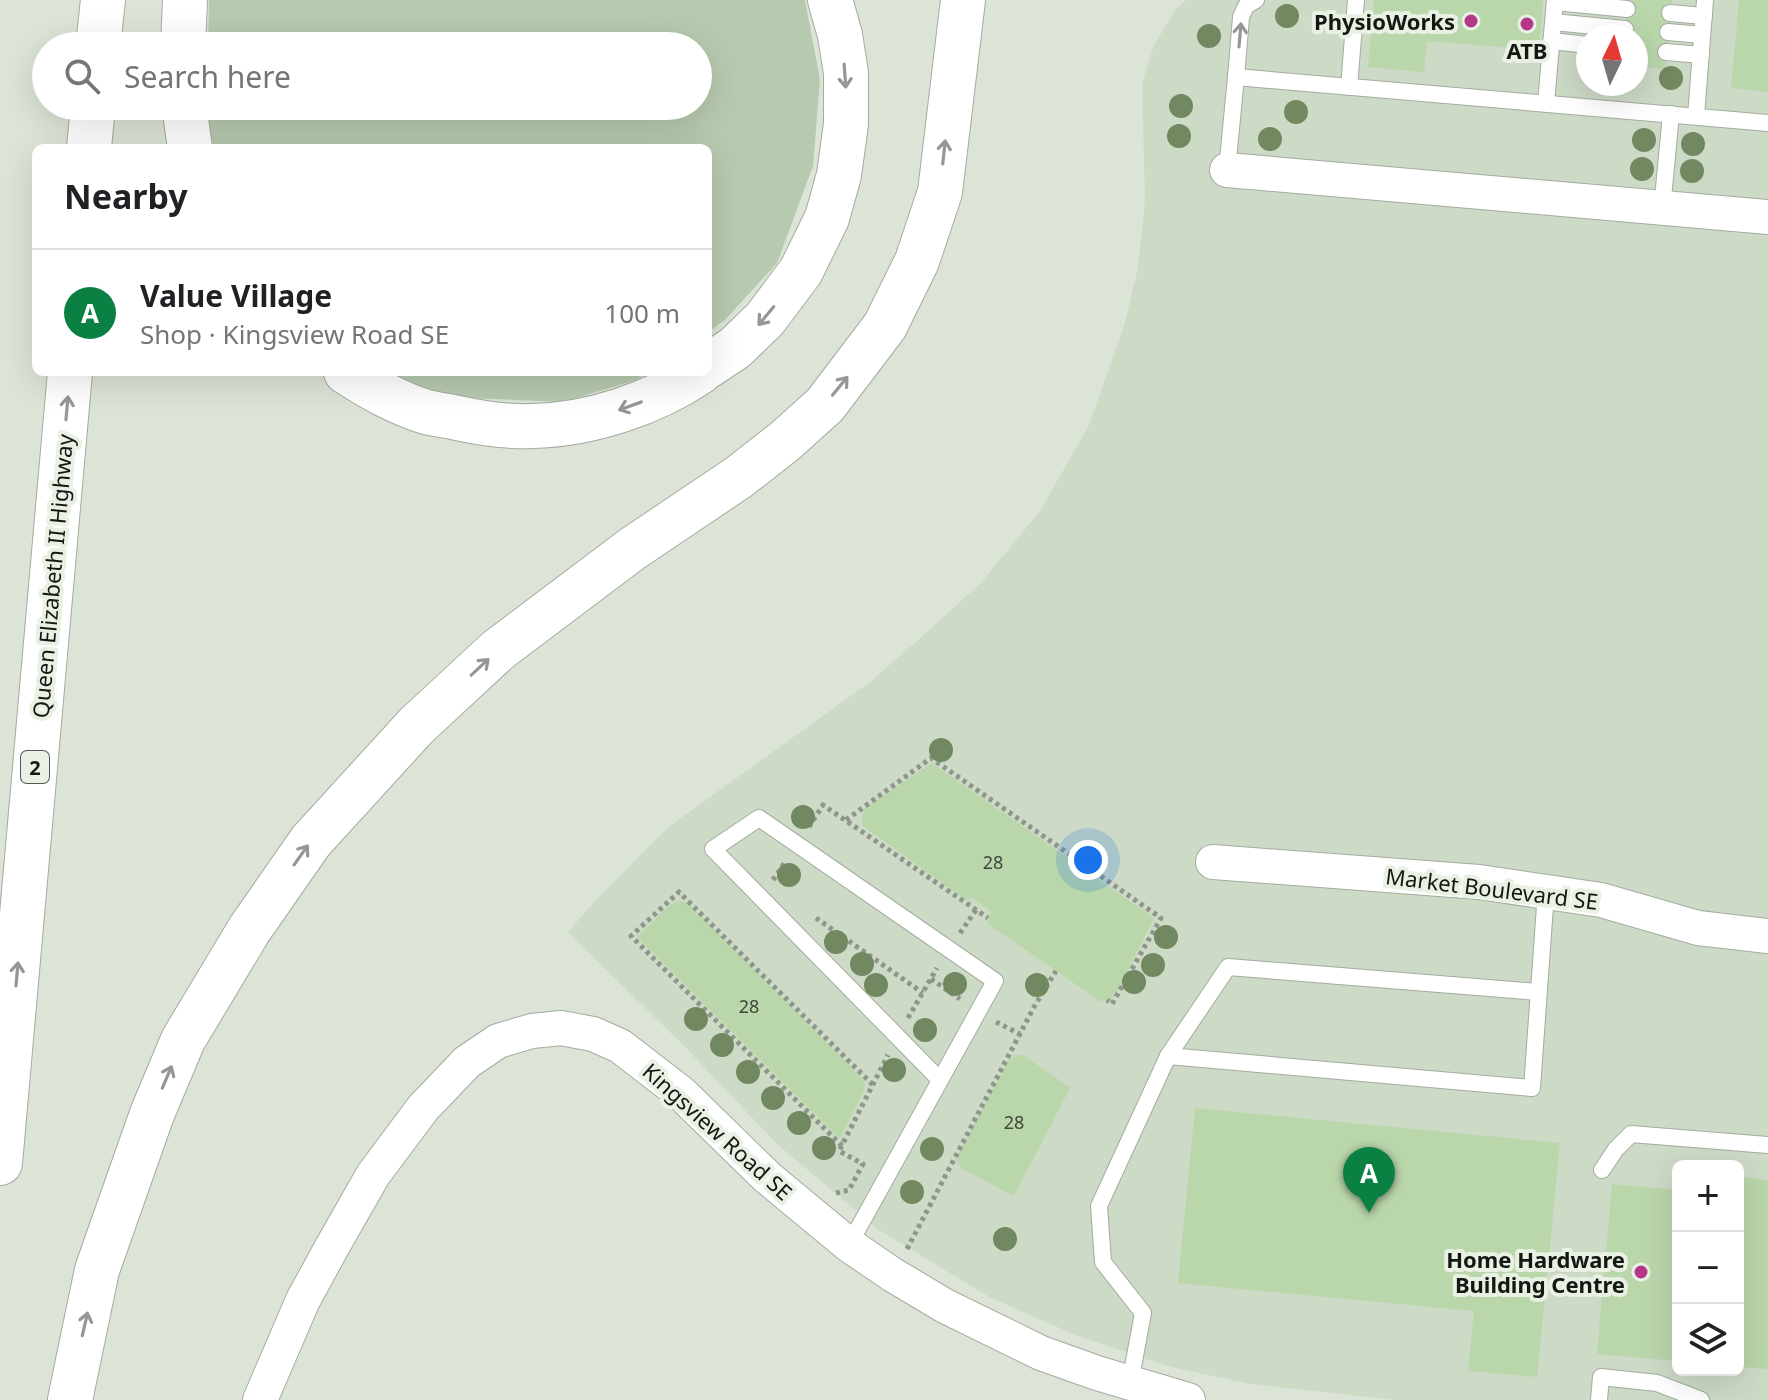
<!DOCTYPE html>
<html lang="en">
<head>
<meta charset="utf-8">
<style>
	body { margin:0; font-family:"Noto Sans",sans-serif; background:#f6f6f6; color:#202124 }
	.controls { position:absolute; right:24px; bottom:24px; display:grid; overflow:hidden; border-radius:12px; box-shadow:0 8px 32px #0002 }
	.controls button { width:72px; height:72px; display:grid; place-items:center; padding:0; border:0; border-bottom:2px solid #e0e0e0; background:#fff; color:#202124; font:40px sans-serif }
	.compass { position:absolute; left:1576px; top:24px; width:72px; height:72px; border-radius:50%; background:#fff; box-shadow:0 8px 32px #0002; rotate:5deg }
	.you { position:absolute; left:1088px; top:860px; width:28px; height:28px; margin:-20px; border:6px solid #fff; border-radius:50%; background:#1a73e8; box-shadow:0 0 0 12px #1a73e833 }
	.badge { display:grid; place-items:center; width:52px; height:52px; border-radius:50%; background:#0b8043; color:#fff; font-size:26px; font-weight:700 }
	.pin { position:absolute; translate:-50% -66px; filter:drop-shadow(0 2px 4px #0008) }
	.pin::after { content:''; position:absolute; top:42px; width:28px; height:24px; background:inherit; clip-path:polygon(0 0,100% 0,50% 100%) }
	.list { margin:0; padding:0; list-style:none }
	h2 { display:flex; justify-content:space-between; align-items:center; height:104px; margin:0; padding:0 32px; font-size:34px }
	h2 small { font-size:26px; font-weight:400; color:#757577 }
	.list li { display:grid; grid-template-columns:52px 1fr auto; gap:24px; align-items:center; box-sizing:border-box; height:128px; padding:0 32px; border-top:2px solid #e0e0e0 }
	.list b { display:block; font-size:30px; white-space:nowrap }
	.list p { margin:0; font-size:26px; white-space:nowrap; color:#757577 }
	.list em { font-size:26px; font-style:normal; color:#757577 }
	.icon { flex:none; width:44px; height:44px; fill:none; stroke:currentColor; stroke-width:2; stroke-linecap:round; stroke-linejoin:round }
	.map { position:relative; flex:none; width:1768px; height:1400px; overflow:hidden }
	.search { position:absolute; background:#fff; box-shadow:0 8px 32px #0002; left:32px; top:32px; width:680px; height:88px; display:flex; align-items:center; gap:20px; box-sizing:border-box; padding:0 28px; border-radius:44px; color:#757577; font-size:30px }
	.panel { position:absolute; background:#fff; box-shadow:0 8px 32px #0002; left:32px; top:144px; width:680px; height:232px; border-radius:12px }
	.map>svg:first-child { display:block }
</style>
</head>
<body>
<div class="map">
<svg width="1768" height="1400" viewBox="0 0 1768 1400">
	<rect width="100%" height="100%" fill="#dbe4d6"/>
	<path fill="#cddac6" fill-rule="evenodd" d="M1186,0H1768V1400H1396L1250,1384L1171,1367L1078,1336L991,1298L879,1230L777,1144L685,1047L568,932L595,901L667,828L870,682L917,641L980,584L1040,511L1089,425L1124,326L1138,268L1145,200L1142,84L1154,45L1176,9ZM1588,36H1636V84H1588ZM1678,1166H1738V1370H1678Z"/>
	<g fill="#b7c9ae">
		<path d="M209,0H805L820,80L813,166L777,263L725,320L708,332V148H214L207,120V106H698V46H208Z"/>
		<path d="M376,372H648L636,380L563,402L449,397L380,375Z"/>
	</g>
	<g fill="#bad6ab">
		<path d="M1374,0H1543L1539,50L1427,41L1424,72L1368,67Z"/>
		<path d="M1628,0H1672L1665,69L1636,66V36H1624Z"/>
		<path d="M1739,0H1768V92L1731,88Z"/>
		<path d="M932,763L1154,918L1116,994L1109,1001H1100L988,924V918L992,912L972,897L970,900H966L863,826L862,817L865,808Z"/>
		<path d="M679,901L689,904L859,1075L865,1084L863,1092L840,1139L637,937L670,905Z"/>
		<path d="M1019,1054L1025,1056L1070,1088L1014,1196L962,1169L957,1161L958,1154L1010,1058Z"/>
		<path d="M1195,1108L1560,1143L1537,1377L1468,1371L1474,1311L1178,1283Z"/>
		<path d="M1738,1177L1768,1180V1369L1738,1367Z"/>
		<path d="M1612,1184L1678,1190V1361L1597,1354Z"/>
	</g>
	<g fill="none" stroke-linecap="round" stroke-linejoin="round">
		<defs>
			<g id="lane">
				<path d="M1555,2L1627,9"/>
				<path d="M1670,13L1704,16"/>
				<path d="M1553,22L1625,29"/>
				<path d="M1668,32L1702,35"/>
				<path d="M1551,41L1588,45"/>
				<path d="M1666,52L1701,55"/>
				<path d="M1236,77L1241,17L1246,6L1256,0"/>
				<path d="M1349,87L1356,0"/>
				<path d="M1546,103L1555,0"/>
				<path d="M1696,116L1705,0"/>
				<path d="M1227,170L1236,77L1768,123"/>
				<path d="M1662,209L1671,114"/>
				<path d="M1538,992L1228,967L1168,1056L1532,1088L1546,892"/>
				<path d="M1602,1170L1616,1149L1631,1134L1768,1145"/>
				<path d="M849,1245L995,981L759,818L713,849L940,1080"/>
				<path d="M1130,1383L1143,1313L1103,1262L1099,1206L1168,1056"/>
				<path d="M1599,1400L1601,1377L1657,1383L1701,1400"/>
			</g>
			<g id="street">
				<path d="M1227,170L1768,217"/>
				<path d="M1213,862L1479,882L1601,900L1698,928L1768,936"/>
				<path d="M260,1400L303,1300L332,1247L373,1175L423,1108L467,1062L498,1041L532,1031L561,1028L593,1034L620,1046L681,1093L767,1177L849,1245L893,1275L945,1306L1041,1353L1097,1373L1188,1400"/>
			</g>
			<g id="highway">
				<path d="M98,46L103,0"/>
				<path d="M183,46L185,0"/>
				<path d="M184,106L190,148"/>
				<path d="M89,148L93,106"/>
				<path d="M708,366L735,348L765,319L801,271L827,218L839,175L846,124V73L840,35L830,0"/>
				<path d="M346,372C371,388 395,402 423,411C432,414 443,415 453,417C479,423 506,427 532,426C589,425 653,404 700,372"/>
				<path d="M0,1163L70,372"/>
				<path d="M70,1400L97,1270L152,1114L183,1040L249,930L311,841L416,726L498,650L632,549L739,477L785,441L825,405L885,326L917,261L940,192L963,0"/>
			</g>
		</defs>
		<use href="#lane" stroke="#a3ac9f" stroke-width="18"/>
		<use href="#street" stroke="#a3ac9f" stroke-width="36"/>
		<use href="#highway" stroke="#a3ac9f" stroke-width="46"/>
		<g stroke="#8f958b" stroke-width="5" stroke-dasharray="4 4" stroke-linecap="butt">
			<path d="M846,820L931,758L1161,918L1112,1004L1107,1000"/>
			<path d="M809,827L823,805L988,918"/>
			<path d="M773,880L785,862"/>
			<path d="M816,918L923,993"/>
			<path d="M960,933L976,910"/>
			<path d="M931,979L960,999"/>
			<path d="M908,1018L937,968"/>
			<path d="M996,1022L1020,1034"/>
			<path d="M842,1146L631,936L679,892L873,1085"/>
			<path d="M836,1193L849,1190L863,1164L839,1151L888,1055"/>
			<path d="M907,1249L1034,1007L1056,971"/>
		</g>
		<use href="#lane" stroke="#fff" stroke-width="16"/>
		<use href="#street" stroke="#fff" stroke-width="34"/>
		<use href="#highway" stroke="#fff" stroke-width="44"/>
	</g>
	<g fill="#718860">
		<circle cx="1287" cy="16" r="12"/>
		<circle cx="1209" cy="36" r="12"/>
		<circle cx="1671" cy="78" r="12"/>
		<circle cx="1181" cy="106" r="12"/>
		<circle cx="1296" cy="112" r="12"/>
		<circle cx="1179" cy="136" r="12"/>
		<circle cx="1270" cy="139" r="12"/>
		<circle cx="1644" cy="140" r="12"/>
		<circle cx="1693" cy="144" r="12"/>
		<circle cx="1642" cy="169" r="12"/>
		<circle cx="1692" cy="171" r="12"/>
		<circle cx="941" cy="750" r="12"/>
		<circle cx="803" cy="817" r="12"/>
		<circle cx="789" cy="875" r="12"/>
		<circle cx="1166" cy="937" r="12"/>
		<circle cx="836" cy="942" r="12"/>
		<circle cx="862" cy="964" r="12"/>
		<circle cx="1153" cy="965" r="12"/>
		<circle cx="1134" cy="982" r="12"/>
		<circle cx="955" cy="984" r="12"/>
		<circle cx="876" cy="985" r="12"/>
		<circle cx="1037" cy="985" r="12"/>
		<circle cx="696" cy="1019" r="12"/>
		<circle cx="925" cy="1030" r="12"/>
		<circle cx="722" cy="1045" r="12"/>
		<circle cx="894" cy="1070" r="12"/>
		<circle cx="748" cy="1072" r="12"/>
		<circle cx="773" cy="1098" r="12"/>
		<circle cx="799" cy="1123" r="12"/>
		<circle cx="824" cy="1148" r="12"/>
		<circle cx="932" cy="1149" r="12"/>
		<circle cx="912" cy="1192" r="12"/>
		<circle cx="1005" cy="1239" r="12"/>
	</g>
	<defs><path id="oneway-shaft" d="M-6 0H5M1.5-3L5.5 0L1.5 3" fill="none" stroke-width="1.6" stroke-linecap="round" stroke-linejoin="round" transform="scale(2)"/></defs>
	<g stroke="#959794">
		<use href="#oneway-shaft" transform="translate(1240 35) rotate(-85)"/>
		<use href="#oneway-shaft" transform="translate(845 76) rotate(86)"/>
		<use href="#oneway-shaft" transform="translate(944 152) rotate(-84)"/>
		<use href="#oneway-shaft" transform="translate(766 316) rotate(130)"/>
		<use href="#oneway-shaft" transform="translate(840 386) rotate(-51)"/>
		<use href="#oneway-shaft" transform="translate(630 406) rotate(160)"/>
		<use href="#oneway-shaft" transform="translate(67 408) rotate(-85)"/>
		<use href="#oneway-shaft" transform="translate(480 667) rotate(-43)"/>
		<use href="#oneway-shaft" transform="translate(301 855) rotate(-55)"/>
		<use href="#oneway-shaft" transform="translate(17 974) rotate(-85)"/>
		<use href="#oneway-shaft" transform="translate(167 1077) rotate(-67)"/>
		<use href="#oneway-shaft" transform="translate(85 1324) rotate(-77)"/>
	</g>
	<g fill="#b43888" stroke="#e8f1e3" stroke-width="3">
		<circle cx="1471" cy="21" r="8"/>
		<circle cx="1527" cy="24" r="8"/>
		<circle cx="1641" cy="1272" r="8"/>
	</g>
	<g text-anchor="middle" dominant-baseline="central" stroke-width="8" stroke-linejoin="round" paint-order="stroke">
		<g font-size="18" fill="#3e4738">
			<text x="993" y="862">28</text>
			<text x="749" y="1006">28</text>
			<text x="1014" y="1122">28</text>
		</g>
		<rect fill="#e8f1e3" stroke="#545851" stroke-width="2" x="21" y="751" width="28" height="32" rx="6"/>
		<g font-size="20" font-weight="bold" fill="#141712">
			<text x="35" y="767">2</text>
		</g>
		<g font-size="22" font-weight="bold" fill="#141712" stroke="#e8f1e3" text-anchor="end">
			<text x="1455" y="21">PhysioWorks</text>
			<text x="1527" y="50" text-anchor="middle">ATB</text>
			<text x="1625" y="1259">Home Hardware<tspan x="1625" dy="25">Building Centre</tspan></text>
		</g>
		<g font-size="22" fill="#141712" stroke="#e8f1e3">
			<text transform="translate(52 576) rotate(-85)">Queen Elizabeth II Highway</text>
			<text transform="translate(1492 888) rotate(7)">Market Boulevard SE</text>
			<text transform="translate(718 1131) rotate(42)">Kingsview Road SE</text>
		</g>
	</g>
</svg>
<div class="controls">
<button>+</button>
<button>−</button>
<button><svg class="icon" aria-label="layers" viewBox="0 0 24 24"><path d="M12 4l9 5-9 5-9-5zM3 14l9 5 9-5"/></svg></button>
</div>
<svg class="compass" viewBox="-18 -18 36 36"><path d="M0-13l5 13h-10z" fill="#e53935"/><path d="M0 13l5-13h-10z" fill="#757577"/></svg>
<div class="you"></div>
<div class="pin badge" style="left:1369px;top:1213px">A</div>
<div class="search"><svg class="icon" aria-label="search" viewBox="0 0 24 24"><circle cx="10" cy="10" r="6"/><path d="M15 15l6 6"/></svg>Search here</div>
<section class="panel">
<h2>Nearby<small></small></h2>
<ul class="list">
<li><span class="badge">A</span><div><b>Value Village</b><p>Shop · Kingsview Road SE</p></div><em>100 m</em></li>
</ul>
</section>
</div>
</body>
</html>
